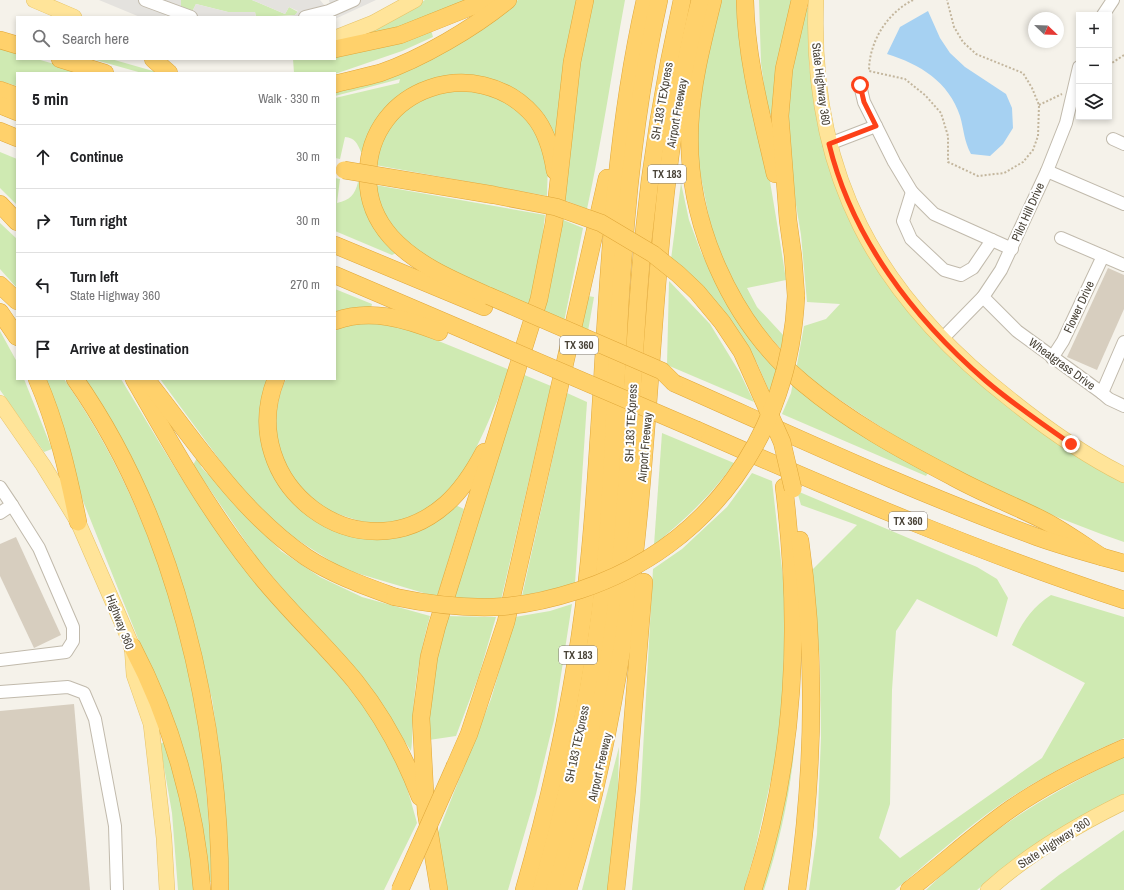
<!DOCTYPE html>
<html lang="en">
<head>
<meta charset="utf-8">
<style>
	body { margin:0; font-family:"Archivo Narrow",sans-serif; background:#f2f2f2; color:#202124 }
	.controls { position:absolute; right:12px; top:12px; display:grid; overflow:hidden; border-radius:0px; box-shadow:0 2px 6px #0003 }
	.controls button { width:36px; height:36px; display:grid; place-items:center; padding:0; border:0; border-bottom:1px solid #e0e0e0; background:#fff; color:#202124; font:20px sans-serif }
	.compass { position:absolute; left:1028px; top:12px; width:36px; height:36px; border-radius:50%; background:#fff; box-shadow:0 2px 6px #0003; rotate:113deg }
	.stop { position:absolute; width:12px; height:12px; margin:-9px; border:3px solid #fd4119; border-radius:50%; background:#fff }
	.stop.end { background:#fd4119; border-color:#fff; box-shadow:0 1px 4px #0008 }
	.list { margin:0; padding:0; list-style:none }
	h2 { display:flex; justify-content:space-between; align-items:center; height:52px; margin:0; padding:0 16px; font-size:17px }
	h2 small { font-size:13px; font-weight:400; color:#757577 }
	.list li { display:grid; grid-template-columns:26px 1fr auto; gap:12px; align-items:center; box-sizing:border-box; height:64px; padding:0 16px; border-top:1px solid #e0e0e0 }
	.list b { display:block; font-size:15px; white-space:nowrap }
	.list p { margin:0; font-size:13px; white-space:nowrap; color:#757577 }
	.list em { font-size:13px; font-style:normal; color:#757577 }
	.icon { flex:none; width:22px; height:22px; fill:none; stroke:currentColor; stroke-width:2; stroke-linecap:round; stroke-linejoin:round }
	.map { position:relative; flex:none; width:1124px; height:890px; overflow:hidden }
	.search { position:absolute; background:#fff; box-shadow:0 2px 6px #0003; left:16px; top:16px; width:320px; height:44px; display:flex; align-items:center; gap:10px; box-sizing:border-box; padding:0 14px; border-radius:0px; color:#757577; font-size:15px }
	.panel { position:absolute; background:#fff; box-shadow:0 2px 6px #0003; left:16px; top:72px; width:320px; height:308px; border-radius:0px }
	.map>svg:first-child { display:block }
</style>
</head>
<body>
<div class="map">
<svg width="1124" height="890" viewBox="0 0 1124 890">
	<rect width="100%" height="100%" fill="#f5f2ea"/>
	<g fill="#cfeab2">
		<path d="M181,0H252L285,14L289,7L298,12L295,15L256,17L255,12H228L196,4L192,12L181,6Z"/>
		<path d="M425,0H471L430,19L372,35L370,32L415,7Z"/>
		<path d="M518,0H578L556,144L532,106L436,80L365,152H361C357,143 355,138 345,137L340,159L335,158V98L399,83L400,79L335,96V89L489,23Z"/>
		<path d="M591,0H625C612,70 602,140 587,209L564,200L569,129Z"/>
		<path d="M719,0H738C754,93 772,187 786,280L747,288L757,307L784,336L781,349L765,332L745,303L729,273L712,233L699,167L697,129L702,79Z"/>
		<path d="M759,0H796L775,114L768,115L761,63Z"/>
		<path d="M805,8H809V66L817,116L880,274L909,313L940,347L982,385L1013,410L1124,482V542C1057,519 991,490 929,456C883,430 840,400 796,370L804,326L826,319L840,304L807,302L801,235L792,181L788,106L791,68Z"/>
		<path d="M431,30L433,37L402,51L335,74L294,73L293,59H335V53Z"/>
		<path d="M0,47L17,53V59H37L85,73H17V86L0,81Z"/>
		<path d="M92,59H111L160,73H142Z"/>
		<path d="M474,90L511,104L535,128L548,162L547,196L375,165L386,130L407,108L438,92Z"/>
		<path d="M0,152L17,159V205L0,188Z"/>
		<path d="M335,178L340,179L337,203C350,200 355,195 358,182L362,183L396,253L392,255L335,231Z"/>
		<path d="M681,183L689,220L701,252L722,295L779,365L770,393L757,363L738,332L671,259Z"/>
		<path d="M375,185L545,215L542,242L529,306C482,285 397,258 379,203C377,197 377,191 375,185Z"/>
		<path d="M561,219L583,228L564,322L542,312Z"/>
		<path d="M0,223L17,239V288L0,269Z"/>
		<path d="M669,281L710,324L740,373L754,402L667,365Z"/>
		<path d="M335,289L372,304L371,308L335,315Z"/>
		<path d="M588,296L594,297L588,331L581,328Z"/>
		<path d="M373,323L409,329L510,370C494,407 470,475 440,500C427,510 399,523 382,524C369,525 354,519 341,515C335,513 327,511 322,507C307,496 291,478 283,461C273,436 274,403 286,379H335V331L346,325Z"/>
		<path d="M0,331L17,362V379H24L52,449L44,452L0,390Z"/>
		<path d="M522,374L551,386L501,600L451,598Z"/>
		<path d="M43,379H64C130,474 174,587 195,701C205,760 209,821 213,881L208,883L141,646L83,501Z"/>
		<path d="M84,379H121C163,448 203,518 254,581C299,637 364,691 395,757C405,779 411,801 417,823L384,890H229L228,862L218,741L212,699L173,555L130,456Z"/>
		<path d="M160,379H269C263,398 258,419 261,439C269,483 307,531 354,535C361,536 371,531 377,528C403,520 428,512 453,504L464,509L437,597L343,569L293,537L247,497Z"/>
		<path d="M793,382L929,471L926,476L782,414L791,393Z"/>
		<path d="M567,393L587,402L575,584L522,596Z"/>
		<path d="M662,433L734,463C709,498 686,518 654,545Z"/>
		<path d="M197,458L202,468L281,551L320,577L362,597L430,616C421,648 415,681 413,714C412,726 413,738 411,751L378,700L259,561L193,465Z"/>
		<path d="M752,473L772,481L786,604L781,735L755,851L744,890H632L640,805L653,569L682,549L727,507Z"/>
		<path d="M797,491L977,567L997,579L1008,598L997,637L917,599L896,631L892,690L890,804L879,838L900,858L1042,758L1085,683L1012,645C1021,624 1031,608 1051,595L1124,617V738C1076,759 1029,783 987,814C955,838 926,864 895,890H809L817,834L821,738L820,659L811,571L857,525L801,505Z"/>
		<path d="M572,604L554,720L536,794L508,890H447L437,835L491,699L515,617L550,611Z"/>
		<path d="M444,616L496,617L479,675L456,736L429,740L424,721Z"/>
		<path d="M795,740C791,791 780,841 764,890H761Z"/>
		<path d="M164,742L178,780L197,890H178L172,813L160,744Z"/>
		<path d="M619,747L618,792L609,890H582Z"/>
		<path d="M1124,757V795L1011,862L977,890H926C940,877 954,863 969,851C1017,813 1069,783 1124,757Z"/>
		<path d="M1124,830V890H1040L1059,875Z"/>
	</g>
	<g fill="#e4e2de">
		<path d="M99,0H181V6L192,12L196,4L228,12H255L256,17H171L166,15L165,17H140Z"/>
		<path d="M252,0H320L325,6L330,5L329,0H376L335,19V17H283L295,15L298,11L289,7L285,14Z"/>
	</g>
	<path fill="#a6d1f2" d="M928,11L940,38L950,53L965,67L1006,94L1012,108L1013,128L1003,144L990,156L971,154C964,141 964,130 960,116C949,82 920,64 887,54L900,27Z"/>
	<g fill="#d7cebf">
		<path d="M1108,268L1124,275V309L1097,370L1067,357Z"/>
		<path d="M16,537L61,635L34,648L0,576V544Z"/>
		<path d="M74,704L90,890H0V711Z"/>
	</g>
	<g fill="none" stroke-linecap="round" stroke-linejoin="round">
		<defs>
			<g id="minor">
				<path d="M145,0L191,17"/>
				<path d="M1103,15L1113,0"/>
				<path d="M305,17L329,11L354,0"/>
				<path d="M860,85L864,102L876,126"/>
				<path d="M1113,139L1124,144"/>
				<path d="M829,144L876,126L894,162L912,192L934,214L1012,249"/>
				<path d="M1047,171L1124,204"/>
				<path d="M912,192L903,221L911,239L944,270L961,275L973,268L992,240"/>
				<path d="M1061,238L1124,265"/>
				<path d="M983,297L1017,331L1102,393L1124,342"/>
				<path d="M942,339L983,297L1001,270L1047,171L1066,123L1079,67"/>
				<path d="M1052,358L1063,341L1103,256"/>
				<path d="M1102,393L1109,399L1124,406"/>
				<path d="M0,487L12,505L0,513"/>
				<path d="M0,660L66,652L73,641V627L39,548L12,505"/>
				<path d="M0,692L68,687L84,693L95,719L115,826L117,890"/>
			</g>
			<g id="major">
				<path d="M34,0L74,17"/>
				<path d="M816,0C809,174 876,295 1011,400C1046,428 1084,455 1124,475"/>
				<path d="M335,38L373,23L415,0"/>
				<path d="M0,403L43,465L78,522L132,646L134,675L151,724L164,838L167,890"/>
				<path d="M988,890C1028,854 1075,826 1124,802"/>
			</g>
			<g id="highway">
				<path d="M713,0C703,41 692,82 690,124C685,220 730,322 803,383C848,421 901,450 953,477C982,493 1013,505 1043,520C1063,530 1082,544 1102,557"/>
				<path d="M745,0C746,59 762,117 775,174"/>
				<path d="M0,40L17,45"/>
				<path d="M335,49L400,35L488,0"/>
				<path d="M60,59L105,73"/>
				<path d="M153,59L169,73"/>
				<path d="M335,84C350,80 365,77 380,73C421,59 474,28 508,0"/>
				<path d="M0,90L17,96"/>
				<path d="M0,105L17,112"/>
				<path d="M0,131L17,138"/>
				<path d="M0,204L17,222"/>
				<path d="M335,245L484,307"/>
				<path d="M335,275L473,334"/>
				<path d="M0,285L17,301"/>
				<path d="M489,296C455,281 416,265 391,237C375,219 367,197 368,174C369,87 477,52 533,115C546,130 552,151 555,171"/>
				<path d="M796,296L793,256L788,220L780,116L784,69L800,0"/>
				<path d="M0,312L17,337"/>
				<path d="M335,321C370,308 406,319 439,332"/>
				<path d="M37,379C57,425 68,473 78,522"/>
				<path d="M75,379C175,522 220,717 220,890"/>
				<path d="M134,379C171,444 208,510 254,568C285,608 323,642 355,681C383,716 404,755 420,797"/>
				<path d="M146,379C195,441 240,512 306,557C333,575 365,586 395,597"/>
				<path d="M276,379C234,484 360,580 446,504C463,489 474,471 484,452"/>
				<path d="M674,383C794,436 913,492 1037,537C1065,547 1095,555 1124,563"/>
				<path d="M697,430C837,492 978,552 1124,600"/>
				<path d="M132,646C171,720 196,806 202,890"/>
				<path d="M455,766L469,734L506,622L607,178"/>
				<path d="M439,890L426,812L421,718L429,657L437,626L539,299L554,223L572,62L585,0"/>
				<path d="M524,890C555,782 578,674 589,562C608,375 603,185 645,0"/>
				<path d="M541,890C571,784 595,676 605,567C615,464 615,362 623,260C629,172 640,85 659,0"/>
				<path d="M555,890C582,800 603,709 615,616C630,492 631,366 643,241C651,160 664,80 682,0"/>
				<path d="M568,890C611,748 633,602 644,454C657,301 661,149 700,0"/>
				<path d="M616,890L627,789L644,582"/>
				<path d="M753,890C796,758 801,624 784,487"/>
				<path d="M797,890C814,772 817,658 800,540"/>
				<path d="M909,890C944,863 976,833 1012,808C1047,784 1085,765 1124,748"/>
			</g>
		</defs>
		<use href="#minor" stroke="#c1baac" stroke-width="14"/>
		<use href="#major" stroke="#e6c367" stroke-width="16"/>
		<use href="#highway" stroke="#e0a739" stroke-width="18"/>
		<g stroke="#c3b69d" stroke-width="2" stroke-dasharray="2 2" stroke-linecap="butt">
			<path d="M913,0C887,13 869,42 869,71L905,79L925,95L941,113L948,136V162L978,176L1004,173L1023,162L1033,150L1038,136L1039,105L1032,88L1023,73L976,54L963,42L954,27L947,0"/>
			<path d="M1109,65L1124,55"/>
			<path d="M1039,105L1062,94"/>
		</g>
		<use href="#minor" stroke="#fff" stroke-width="12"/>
		<use href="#major" stroke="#ffe499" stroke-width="15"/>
		<use href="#highway" stroke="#ffd16b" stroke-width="17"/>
		<defs>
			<g id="highway-bridge">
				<path d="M344,170L494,195L556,207L601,223L653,254L678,274L697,292L722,322L742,352L782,442L793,489"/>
				<path d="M489,296L662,371L674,383"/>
				<path d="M473,334L697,430"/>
				<path d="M395,597C428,604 460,608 494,607C523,606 552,599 580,590C710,547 790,432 796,296"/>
				<path d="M400,890L455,766"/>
			</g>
		</defs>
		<use href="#highway-bridge" stroke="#e0a739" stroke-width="18" stroke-linecap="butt"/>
		<use href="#highway-bridge" stroke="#ffd16b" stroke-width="17"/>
	</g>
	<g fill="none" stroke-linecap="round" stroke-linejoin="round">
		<path stroke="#fd4119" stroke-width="5" d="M860,85L864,102L876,126L829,144C852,238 913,318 986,381C1013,404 1042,424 1071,444"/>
	</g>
	<g text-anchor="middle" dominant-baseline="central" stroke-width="4" stroke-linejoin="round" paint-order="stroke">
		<g fill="#fff" stroke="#807b74" stroke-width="1">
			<rect x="648" y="165" width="38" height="18" rx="3"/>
			<rect x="560" y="336" width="38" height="18" rx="3"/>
			<rect x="889" y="512" width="38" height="18" rx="3"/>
			<rect x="559" y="646" width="38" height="18" rx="3"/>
		</g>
		<g font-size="11" font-weight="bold" fill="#494338">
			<text x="667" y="174">TX 183</text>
			<text x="579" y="345">TX 360</text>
			<text x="908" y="521">TX 360</text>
			<text x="578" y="655">TX 183</text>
		</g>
		<g font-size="12" fill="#494338" stroke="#fff">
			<text transform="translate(821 84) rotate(83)">State Highway 360</text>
			<text transform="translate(662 101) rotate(-80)">SH 183 TEXpress</text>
			<text transform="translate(677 113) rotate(-80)">Airport Freeway</text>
			<text transform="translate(1028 212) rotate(-66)">Pilot Hill Drive</text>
			<text transform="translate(1079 307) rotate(-65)">Flower Drive</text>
			<text transform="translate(1062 364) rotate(36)">Wheatgrass Drive</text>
			<text transform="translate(631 423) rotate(-87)">SH 183 TEXpress</text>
			<text transform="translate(645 447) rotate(-85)">Airport Freeway</text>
			<text transform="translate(120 622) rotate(69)">Highway 360</text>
			<text transform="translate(577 744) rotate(-78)">SH 183 TEXpress</text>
			<text transform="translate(600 767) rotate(-77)">Airport Freeway</text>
			<text transform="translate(1054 843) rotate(-33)">State Highway 360</text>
		</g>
	</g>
</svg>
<div class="controls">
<button>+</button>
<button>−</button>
<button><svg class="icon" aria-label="layers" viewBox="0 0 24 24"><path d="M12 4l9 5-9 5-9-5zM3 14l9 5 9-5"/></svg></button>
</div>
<svg class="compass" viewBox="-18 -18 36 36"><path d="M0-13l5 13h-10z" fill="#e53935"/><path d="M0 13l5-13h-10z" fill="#757577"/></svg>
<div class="stop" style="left:860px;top:85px"></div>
<div class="stop end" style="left:1071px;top:444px"></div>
<div class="search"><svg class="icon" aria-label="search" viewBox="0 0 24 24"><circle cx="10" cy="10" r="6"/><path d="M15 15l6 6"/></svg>Search here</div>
<section class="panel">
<h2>5 min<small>Walk · 330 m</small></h2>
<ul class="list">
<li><svg class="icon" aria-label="ahead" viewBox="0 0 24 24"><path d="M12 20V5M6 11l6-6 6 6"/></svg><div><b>Continue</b></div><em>30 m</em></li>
<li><svg class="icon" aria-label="right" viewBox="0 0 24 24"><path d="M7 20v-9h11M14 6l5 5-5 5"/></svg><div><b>Turn right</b></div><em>30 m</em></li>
<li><svg class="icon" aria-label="left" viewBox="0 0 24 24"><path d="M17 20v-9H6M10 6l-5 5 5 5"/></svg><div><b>Turn left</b><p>State Highway 360</p></div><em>270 m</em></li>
<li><svg class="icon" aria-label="arrive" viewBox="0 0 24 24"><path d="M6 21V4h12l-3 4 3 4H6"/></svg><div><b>Arrive at destination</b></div></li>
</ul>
</section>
</div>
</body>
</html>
